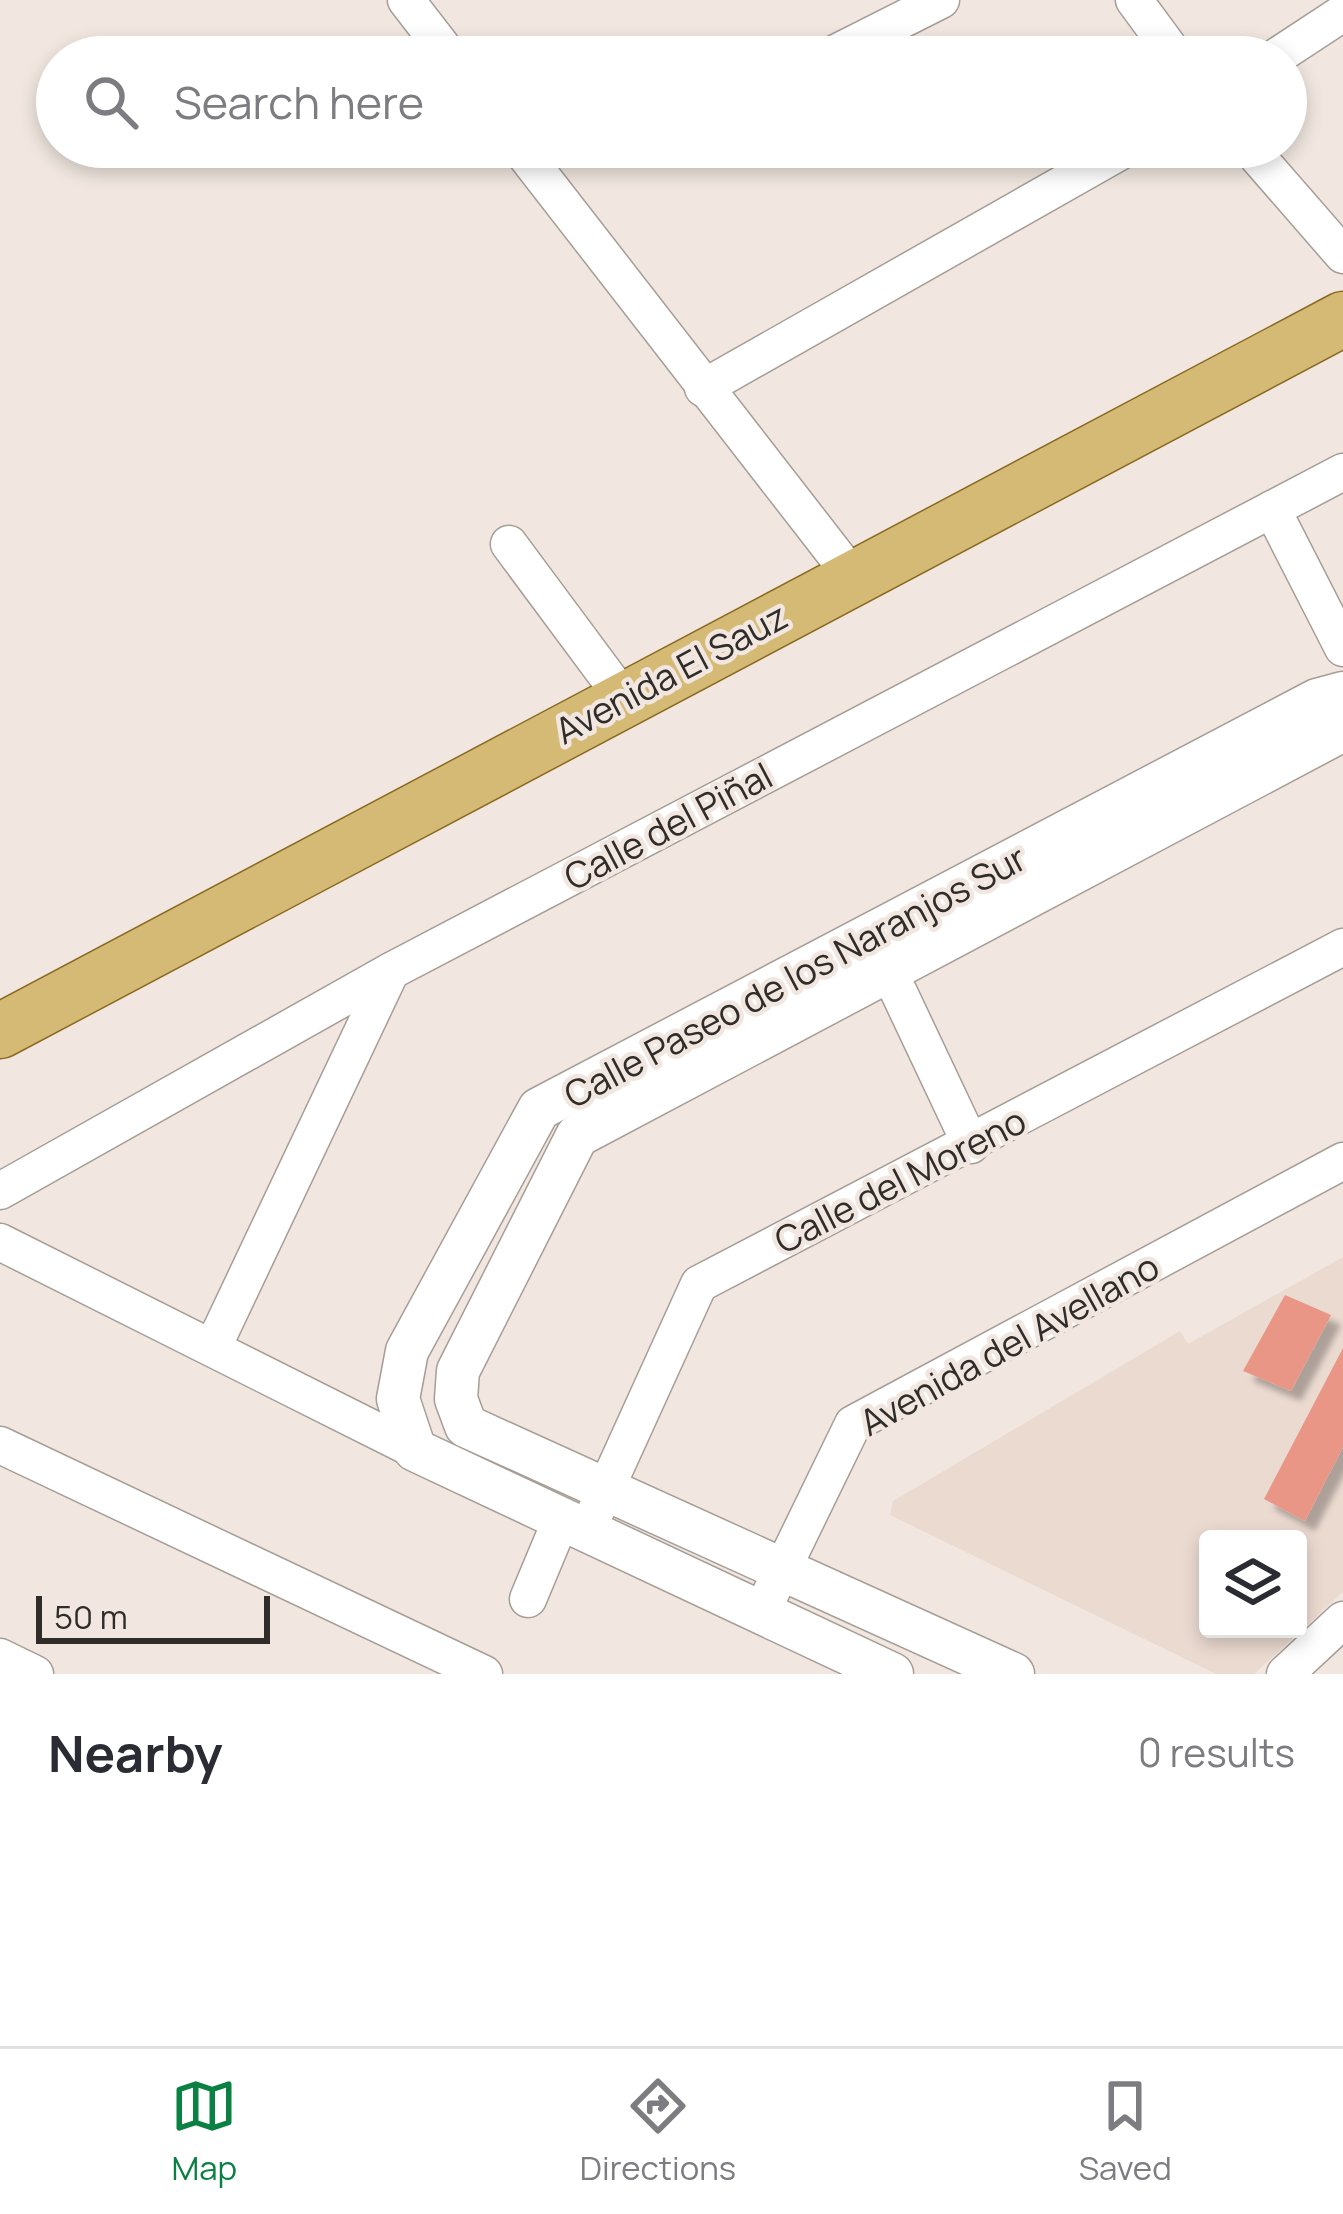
<!DOCTYPE html>
<html lang="en">
<head>
<meta charset="utf-8">
<style>
	body { margin:0; font-family:Manrope,sans-serif; background:#f2f2f3; color:#2b2b33 }
	.controls { position:absolute; right:36px; bottom:36px; display:grid; overflow:hidden; border-radius:12px; box-shadow:0 6px 18px #0003 }
	.controls button { width:108px; height:108px; display:grid; place-items:center; padding:0; border:0; border-bottom:3px solid #e1e1e2; background:#fff; color:#2b2b33; font:60px sans-serif }
	.scale { position:absolute; left:36px; bottom:30px; width:234px; box-sizing:border-box; padding-left:12px; border:6px solid #2f2c29; border-top:0; font-size:33px; line-height:42px; white-space:nowrap; color:#2f2c29; -webkit-text-stroke:9px #f1e7e0; paint-order:stroke }
	.list { margin:0; padding:0; list-style:none }
	h2 { display:flex; justify-content:space-between; align-items:center; height:156px; margin:0; padding:0 48px; font-size:51px }
	h2 small { font-size:39px; font-weight:400; color:#7c7c81 }
	.icon { flex:none; width:66px; height:66px; fill:none; stroke:currentColor; stroke-width:2; stroke-linecap:round; stroke-linejoin:round }
	.map { position:relative; flex:none; width:1343px; height:1674px; overflow:hidden }
	.search { position:absolute; background:#fff; box-shadow:0 6px 18px #0003; left:36px; right:36px; top:36px; height:132px; display:flex; align-items:center; gap:30px; box-sizing:border-box; padding:0 42px; border-radius:66px; color:#7c7c81; font-size:45px }
	.sheet { height:372px; background:#fff }
	nav { display:flex; justify-content:space-around; align-items:center; box-sizing:border-box; height:168px; border-top:3px solid #e1e1e2; background:#fff; font-size:33px; color:#7c7c81 }
	nav a { display:grid; justify-items:center; gap:6px }
	nav .on { color:#0b8043 }
	.map>svg:first-child { display:block }
</style>
</head>
<body>
<div class="map">
<svg width="1343" height="1674" viewBox="0 0 1343 1674">
	<defs>
		<filter id="shadow"><feDropShadow dx="10" dy="10" stdDeviation="3" flood-color="#0004"/></filter>
	</defs>
	<rect width="100%" height="100%" fill="#f1e7e0"/>
	<path fill="#ebdad0" fill-rule="evenodd" d="M1343,1257V1592L1254,1674H1216L890,1515L893,1501L1180,1331L1188,1344ZM1208,1539H1298V1629H1208Z"/>
	<g fill="#e99686" filter="url(#shadow)">
		<path d="M1285,1295L1331,1315L1291,1391L1243,1371Z"/>
		<path d="M1343,1348V1447L1305,1521L1264,1499Z"/>
	</g>
	<g fill="none" stroke-linecap="round" stroke-linejoin="round">
		<defs>
			<g id="minor">
				<path d="M406,0L450,57"/>
				<path d="M1134,0L1176,57"/>
				<path d="M828,57L941,0"/>
				<path d="M1276,57L1343,13"/>
				<path d="M519,147L852,576"/>
				<path d="M1249,147L1343,255"/>
				<path d="M703,388L1128,147"/>
				<path d="M1272,509L1343,648"/>
				<path d="M509,544L624,699"/>
				<path d="M877,946L971,1145"/>
				<path d="M0,1191L391,971L1343,472"/>
				<path d="M0,1242L415,1450"/>
				<path d="M213,1347L391,971"/>
				<path d="M0,1445L484,1674"/>
				<path d="M594,1515L699,1284L1343,947"/>
				<path d="M528,1599L561,1520"/>
				<path d="M762,1611L853,1424L1343,1161"/>
				<path d="M0,1657L35,1674"/>
				<path d="M1285,1674L1343,1620"/>
			</g>
			<g id="tertiary">
				<path d="M892,1674L415,1450L398,1399L407,1351L539,1109L1317,700L1343,693"/>
				<path d="M1013,1674L466,1426L456,1399L458,1371L577,1136L1343,730"/>
			</g>
			<path id="primary" d="M0,1031L1343,319"/>
		</defs>
		<use href="#minor" stroke="#a69d96" stroke-width="39"/>
		<use href="#tertiary" stroke="#a69d96" stroke-width="45"/>
		<use href="#primary" stroke="#896a20" stroke-width="57"/>
		<use href="#minor" stroke="#fff" stroke-width="36"/>
		<use href="#tertiary" stroke="#fff" stroke-width="42"/>
		<use href="#primary" stroke="#d5ba76" stroke-width="54"/>
	</g>
	<g text-anchor="middle" dominant-baseline="central" stroke-width="9" stroke-linejoin="round" paint-order="stroke">
		<g font-size="36" fill="#2f2c29" stroke="#f1e7e0">
			<text transform="translate(671 673) rotate(-28)">Avenida El Sauz</text>
			<text transform="translate(668 826) rotate(-28)">Calle del Piñal</text>
			<text transform="translate(795 976) rotate(-28)">Calle Paseo de los Naranjos Sur</text>
			<text transform="translate(900 1180) rotate(-27)">Calle del Moreno</text>
			<text transform="translate(1009 1344) rotate(-29)">Avenida del Avellano</text>
		</g>
	</g>
</svg>
<div class="controls">
<button><svg class="icon" aria-label="layers" viewBox="0 0 24 24"><path d="M12 4l9 5-9 5-9-5zM3 14l9 5 9-5"/></svg></button>
</div>
<div class="scale">50 m</div>
<div class="search"><svg class="icon" aria-label="search" viewBox="0 0 24 24"><circle cx="10" cy="10" r="6"/><path d="M15 15l6 6"/></svg>Search here</div>
</div>
<section class="sheet">
<h2>Nearby<small>0 results</small></h2>
<ul class="list">
</ul>
</section>
<nav>
<a class="on"><svg class="icon" aria-label="map" viewBox="0 0 24 24"><path d="M3 6l6-2 6 2 6-2v14l-6 2-6-2-6 2zM9 4v14M15 6v14"/></svg>Map</a>
<a><svg class="icon" aria-label="directions" viewBox="0 0 24 24"><path d="M12 3l9 9-9 9-9-9zM9 14v-3h6M13 9l2 2-2 2"/></svg>Directions</a>
<a><svg class="icon" aria-label="saved" viewBox="0 0 24 24"><path d="M7 4h10v16l-5-4-5 4z"/></svg>Saved</a>
</nav>
</body>
</html>
